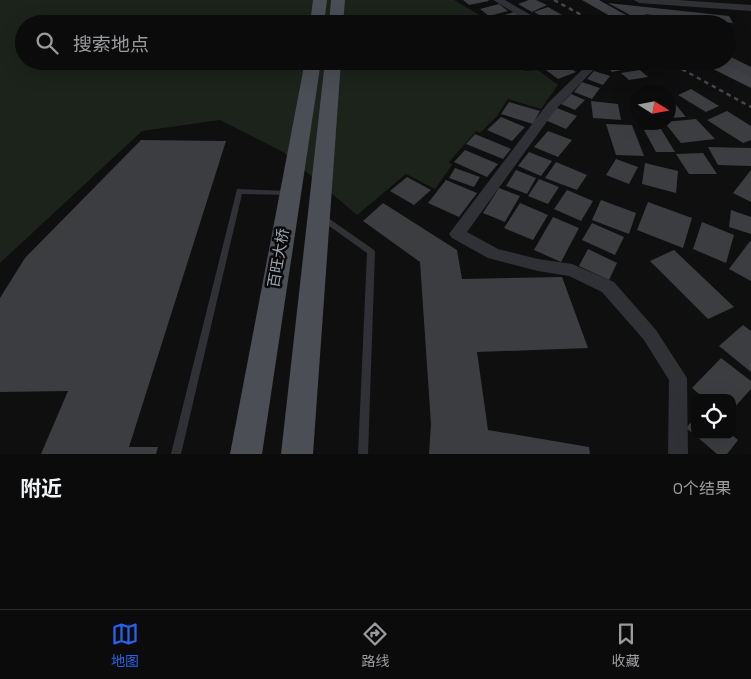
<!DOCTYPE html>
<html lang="zh">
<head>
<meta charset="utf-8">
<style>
	body { margin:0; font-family:"Space Grotesk","Noto Sans SC",sans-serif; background:#19191a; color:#f1f3f6 }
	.controls { position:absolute; right:15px; bottom:15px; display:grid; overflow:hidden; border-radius:10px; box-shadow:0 5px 20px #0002 }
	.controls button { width:45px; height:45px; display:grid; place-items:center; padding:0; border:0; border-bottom:1px solid #2b2b2d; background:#0b0b0c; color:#f1f3f6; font:25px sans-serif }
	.compass { position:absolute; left:631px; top:85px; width:45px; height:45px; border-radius:50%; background:#0b0b0c; box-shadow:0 5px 20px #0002; rotate:101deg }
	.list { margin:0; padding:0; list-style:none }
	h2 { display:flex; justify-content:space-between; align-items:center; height:65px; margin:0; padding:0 20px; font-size:21px }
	h2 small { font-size:16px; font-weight:400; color:#9a9b9d }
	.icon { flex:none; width:28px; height:28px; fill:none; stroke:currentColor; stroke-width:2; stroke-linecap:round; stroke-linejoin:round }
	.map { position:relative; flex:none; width:751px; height:454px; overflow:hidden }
	.search { position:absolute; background:#0b0b0c; box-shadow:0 5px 20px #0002; left:15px; right:15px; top:15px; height:55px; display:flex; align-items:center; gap:12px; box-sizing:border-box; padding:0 18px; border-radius:28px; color:#9a9b9d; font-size:19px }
	.sheet { height:155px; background:#0b0b0c }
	nav { display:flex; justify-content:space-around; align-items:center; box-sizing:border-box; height:70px; border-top:1px solid #2b2b2d; background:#0b0b0c; font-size:14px; color:#9a9b9d }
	nav a { display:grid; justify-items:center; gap:2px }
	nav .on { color:#2563eb }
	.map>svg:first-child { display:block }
</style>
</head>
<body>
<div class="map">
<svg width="751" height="454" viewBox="0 0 751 454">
	<rect width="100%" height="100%" fill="#0f0f10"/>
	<path fill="#1b231b" d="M0,0H454L481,16L458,24H24V61H511L525,71L538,70L558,85L541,109L508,99L497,116L480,133L476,131L449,162L452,165L435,189L406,174L357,215L283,152L220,120L142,131L0,263Z"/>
	<g fill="#3b3d41">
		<path d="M463,0H488L489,1L469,5Z"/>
		<path d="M529,0H536L547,5L532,12L518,4Z"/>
		<path d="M608,3L729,16L733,23L644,14L663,24H647Z"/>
		<path d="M499,4L508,11L489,16L480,9Z"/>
		<path d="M548,7L562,15L548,20L534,12Z"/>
		<path d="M514,12L526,20L509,24L498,17Z"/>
		<path d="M564,17L576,24L549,22Z"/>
		<path d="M486,18L496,24H471Z"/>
		<path d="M727,55L751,67V78L719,61H727Z"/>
		<path d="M522,61H546V62L529,67Z"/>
		<path d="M560,61L576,72L558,79L542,67Z"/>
		<path d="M600,61H629L637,67L612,72Z"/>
		<path d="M640,70L648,77L629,80L621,73Z"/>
		<path d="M594,71L610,76L603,85L587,79Z"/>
		<path d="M582,82L600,88L592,99L574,92Z"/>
		<path d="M691,89L719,106L706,112L678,95Z"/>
		<path d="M571,94L585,100L575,110L561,104Z"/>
		<path d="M668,95L686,117L668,118Z"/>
		<path d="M591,101L618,104L621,120L593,118Z"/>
		<path d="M509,102L540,111L533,124L501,114Z"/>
		<path d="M557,108L577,116L566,129L545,120Z"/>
		<path d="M727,111L751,126V140L743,143L707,120Z"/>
		<path d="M501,117L525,127L512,141L487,130Z"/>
		<path d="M696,119L715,139L681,143L664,122Z"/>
		<path d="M606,124L632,125L644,156L616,155Z"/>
		<path d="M661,129L675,152H656L644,130Z"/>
		<path d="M548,131L572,140L558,157L534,147Z"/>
		<path d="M475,134L511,149L503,159L466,144Z"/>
		<path d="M141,140L226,141L129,447H158L156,454H41L68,391L0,392V298L25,258Z"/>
		<path d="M708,147L751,148V166L718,165Z"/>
		<path d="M465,150L498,164L487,177L454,162Z"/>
		<path d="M529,152L552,161L541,176L518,166Z"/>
		<path d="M703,153L717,174H689L676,154Z"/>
		<path d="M616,159L638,167L629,184L606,175Z"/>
		<path d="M556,162L587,175L577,190L545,178Z"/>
		<path d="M645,163L678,171L676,193L642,184Z"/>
		<path d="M455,168L480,177L474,187L449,178Z"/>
		<path d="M516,170L536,178L527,194L506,186Z"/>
		<path d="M751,170V202L733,193Z"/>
		<path d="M407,177L431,190L414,205L390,191Z"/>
		<path d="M539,179L559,187L548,204L528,196Z"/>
		<path d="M446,180L477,193L459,217L428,203Z"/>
		<path d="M499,188L520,196L505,222L483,213Z"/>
		<path d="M567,190L593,201L581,221L554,209Z"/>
		<path d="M601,200L636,213L629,234L592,220Z"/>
		<path d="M648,202L692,218L683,248L637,230Z"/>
		<path d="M383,203L457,250L462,279L562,277L588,348L477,352L488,430L589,447L590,454H429L431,424L420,262L363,221Z"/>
		<path d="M520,203L548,215L533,240L504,228Z"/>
		<path d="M731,210L751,217V234L729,227Z"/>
		<path d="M553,217L579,228L561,262L534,250Z"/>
		<path d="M702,222L734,235L726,263L693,249Z"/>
		<path d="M592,223L624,237L615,255L582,240Z"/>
		<path d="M751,240V281L729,269Z"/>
		<path d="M588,249L617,263L609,280L579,266Z"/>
		<path d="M674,250L734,307L708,319L650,261Z"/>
		<path d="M743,325L751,331V372L719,346Z"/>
		<path d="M721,358L751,381V389L732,410V398H704L692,388Z"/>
		<path d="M695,418V435L686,428Z"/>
		<path d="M695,435H732L738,440L727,454H717Z"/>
	</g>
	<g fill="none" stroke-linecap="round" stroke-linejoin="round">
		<g fill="#303136" fill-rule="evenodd">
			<path d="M237,189L290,191L294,193L290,195L242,194L181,454H171Z"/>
			<path d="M321,213L374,250L375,252L368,454H358L367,253L318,218L317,216Z"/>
		</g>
		<g fill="#303136" fill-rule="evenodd">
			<path d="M493,0H505L546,24H533Z"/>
			<path d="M634,0H678L751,5V11L639,3Z"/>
			<path d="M588,61H599L600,63L556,109L467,232L498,249L538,259L572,264L614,282L656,330L687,378L688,454H668L669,380L644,340L602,292L569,276L538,271L488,258L452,238L449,234L548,103L589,63Z"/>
		</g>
		<g fill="#3e4046" fill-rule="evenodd">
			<path d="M582,0H599L642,24H624Z"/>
			<path d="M701,61H720L751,77V88L703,64Z"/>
		</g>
		<g fill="#4b4e55" fill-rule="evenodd">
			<path d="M313,0H327L324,24H310Z"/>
			<path d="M331,0H345L343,24H329Z"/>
			<path d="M305,61H321L262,454H230Z"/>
			<path d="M325,61H341L313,454H281Z"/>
		</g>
		<g stroke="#45474d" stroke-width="2.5" stroke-dasharray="4.5 4" stroke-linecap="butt">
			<path d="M554,0L598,24"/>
			<path d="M667,61L751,107"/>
		</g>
	</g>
	<g text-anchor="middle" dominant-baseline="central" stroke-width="5" stroke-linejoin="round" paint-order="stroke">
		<g font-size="15" fill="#9fa7b3" stroke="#0a0a0b">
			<text transform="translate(278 258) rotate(-80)">百旺大桥</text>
		</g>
	</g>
</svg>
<div class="controls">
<button><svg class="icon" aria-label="locate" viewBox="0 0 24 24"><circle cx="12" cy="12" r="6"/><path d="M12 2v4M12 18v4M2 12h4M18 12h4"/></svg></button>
</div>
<svg class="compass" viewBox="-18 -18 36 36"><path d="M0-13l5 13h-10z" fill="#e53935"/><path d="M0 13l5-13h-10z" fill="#9a9b9d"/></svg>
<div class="search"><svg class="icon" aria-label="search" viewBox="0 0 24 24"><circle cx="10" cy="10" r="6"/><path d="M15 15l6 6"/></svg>搜索地点</div>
</div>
<section class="sheet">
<h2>附近<small>0个结果</small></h2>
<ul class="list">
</ul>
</section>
<nav>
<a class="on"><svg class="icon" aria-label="map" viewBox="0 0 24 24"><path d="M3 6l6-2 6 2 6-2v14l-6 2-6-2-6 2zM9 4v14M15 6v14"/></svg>地图</a>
<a><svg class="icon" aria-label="directions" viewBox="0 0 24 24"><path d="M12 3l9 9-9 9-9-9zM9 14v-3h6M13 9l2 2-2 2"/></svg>路线</a>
<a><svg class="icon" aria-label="saved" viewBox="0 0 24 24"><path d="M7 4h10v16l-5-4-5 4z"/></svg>收藏</a>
</nav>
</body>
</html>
